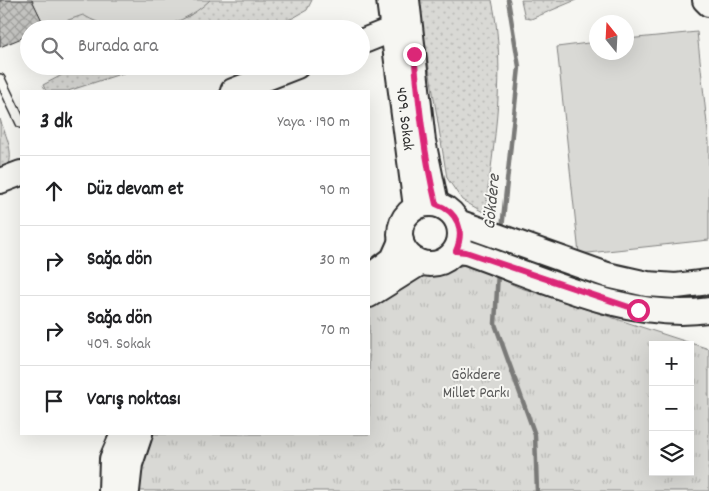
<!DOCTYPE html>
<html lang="tr">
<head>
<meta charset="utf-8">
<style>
	body { margin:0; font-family:Dekko,sans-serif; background:#f2f2f2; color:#202124 }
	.controls { position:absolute; right:15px; bottom:15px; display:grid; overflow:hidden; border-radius:0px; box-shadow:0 5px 20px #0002 }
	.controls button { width:45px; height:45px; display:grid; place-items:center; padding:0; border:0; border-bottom:1px solid #e0e0e0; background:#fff; color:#202124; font:25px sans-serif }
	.compass { position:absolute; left:589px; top:15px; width:45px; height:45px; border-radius:50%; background:#fff; box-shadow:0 5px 20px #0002; rotate:342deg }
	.stop { position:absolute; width:15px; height:15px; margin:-11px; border:4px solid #db2777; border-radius:50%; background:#fff }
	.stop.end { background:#db2777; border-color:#fff; box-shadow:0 1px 5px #0008 }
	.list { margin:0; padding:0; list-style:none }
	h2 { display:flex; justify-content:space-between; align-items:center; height:65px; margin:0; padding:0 20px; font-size:21px }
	h2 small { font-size:16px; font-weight:400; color:#757577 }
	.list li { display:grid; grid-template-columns:32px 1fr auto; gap:15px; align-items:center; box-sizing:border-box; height:70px; padding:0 20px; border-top:1px solid #e0e0e0 }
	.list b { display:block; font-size:19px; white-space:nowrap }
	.list p { margin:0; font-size:16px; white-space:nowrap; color:#757577 }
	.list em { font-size:16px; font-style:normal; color:#757577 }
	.icon { flex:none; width:28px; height:28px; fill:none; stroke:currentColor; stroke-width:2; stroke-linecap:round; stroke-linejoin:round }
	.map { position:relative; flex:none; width:709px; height:491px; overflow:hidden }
	.search { position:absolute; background:#fff; box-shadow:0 5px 20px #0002; left:20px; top:20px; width:350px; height:55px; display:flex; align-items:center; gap:12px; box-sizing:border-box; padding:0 18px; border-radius:28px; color:#757577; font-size:19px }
	.panel { position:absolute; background:#fff; box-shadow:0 5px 20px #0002; left:20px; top:90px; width:350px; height:345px; border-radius:0px }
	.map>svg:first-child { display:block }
</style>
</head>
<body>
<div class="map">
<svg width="709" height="491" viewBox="0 0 709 491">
	<defs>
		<pattern id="grass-dots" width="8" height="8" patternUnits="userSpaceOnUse" patternTransform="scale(1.25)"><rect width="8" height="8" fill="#d9d9d5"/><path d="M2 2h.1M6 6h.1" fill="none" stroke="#babab7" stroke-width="1.8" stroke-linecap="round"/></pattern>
		<pattern id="park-tufts" width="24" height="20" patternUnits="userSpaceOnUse" patternTransform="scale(1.25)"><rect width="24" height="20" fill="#d9d9d5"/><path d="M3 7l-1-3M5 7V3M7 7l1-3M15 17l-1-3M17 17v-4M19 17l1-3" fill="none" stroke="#babab7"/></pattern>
		<pattern id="building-cross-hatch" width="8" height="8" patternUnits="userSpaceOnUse" patternTransform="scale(1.25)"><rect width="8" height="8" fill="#c3c3c0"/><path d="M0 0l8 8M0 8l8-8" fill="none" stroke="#9f9f9c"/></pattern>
	</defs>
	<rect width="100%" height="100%" fill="#f6f6f2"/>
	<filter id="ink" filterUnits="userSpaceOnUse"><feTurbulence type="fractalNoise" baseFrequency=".02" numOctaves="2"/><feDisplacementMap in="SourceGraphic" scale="10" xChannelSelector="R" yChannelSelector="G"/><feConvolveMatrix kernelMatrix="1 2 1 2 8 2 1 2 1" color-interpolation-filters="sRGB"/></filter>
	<g filter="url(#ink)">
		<g fill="url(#grass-dots)" stroke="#828280">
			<path d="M210,0H312L307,10L293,18L260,29H153L189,16Z"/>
			<path d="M418,0H492C507,69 494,144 485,213L462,200L447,178Z"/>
			<path d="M521,0H576L531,19L525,18Z"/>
			<path d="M83,14L97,22L121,29H46Z"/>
			<path d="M59,66H145L68,91H46L43,85L62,75Z"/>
			<path d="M0,119C6,137 16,154 6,172L0,167Z"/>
		</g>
		<path fill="url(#park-tufts)" stroke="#828280" fill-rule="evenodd" d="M468,263L518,287L709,349V491H136L141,458L153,434H369V302L416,275L449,271ZM653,345H690V472H653Z"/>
		<g fill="#d9d9d5" stroke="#828280">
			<path d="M32,0H210C176,33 123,39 83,15L45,28Z"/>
			<path d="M697,32L709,142V240L579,254L557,47L596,42V52H626L627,39Z"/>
		</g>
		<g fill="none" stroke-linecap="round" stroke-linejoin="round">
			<g stroke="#7a7a78" stroke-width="4.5">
				<path d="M502,229L519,67L508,0"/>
				<path d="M498,272L495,324L535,435L537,491"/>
			</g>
		</g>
		<path fill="url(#building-cross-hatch)" stroke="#2b2b2b" d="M0,0H32L46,29H29V35L0,47Z"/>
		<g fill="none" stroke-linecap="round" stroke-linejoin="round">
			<defs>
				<path id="lane" d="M0,79L21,123"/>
				<g id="secondary">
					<path d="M389,0L416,207"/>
					<path d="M407,0L423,141L436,204"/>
					<path d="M705,0L709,4"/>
					<path d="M361,42L406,24"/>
					<path d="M233,91L297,66"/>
					<path d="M0,181L21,173"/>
					<circle cx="430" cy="234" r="30"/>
					<path d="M458,222L607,275L647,284L676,286L709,282"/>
					<path d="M456,251L466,252C541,278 629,322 709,310"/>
					<path d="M369,277L393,259L401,241"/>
					<path d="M369,295L420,263"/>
					<path d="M111,491L112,459L123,434"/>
					<path d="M127,491L130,464L140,434"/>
				</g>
			</defs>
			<use href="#lane" stroke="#2b2b2b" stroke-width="12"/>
			<use href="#secondary" stroke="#2b2b2b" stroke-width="28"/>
			<use href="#lane" stroke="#f6f6f2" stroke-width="9"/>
			<use href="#secondary" stroke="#f6f6f2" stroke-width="24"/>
		</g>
	</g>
	<g fill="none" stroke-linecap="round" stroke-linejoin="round" filter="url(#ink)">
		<path stroke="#db2777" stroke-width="6" d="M414,54C419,105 424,155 436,204C458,212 465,230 456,251L466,252L638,310"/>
	</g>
	<g text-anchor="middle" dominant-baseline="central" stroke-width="4" stroke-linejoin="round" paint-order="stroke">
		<g font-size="16" fill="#2b2b2b" stroke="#f6f6f2">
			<text transform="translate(404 119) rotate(83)">409. Sokak</text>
		</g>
		<g font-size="16" fill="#565656" stroke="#f6f6f2">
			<text x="476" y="375">Gökdere<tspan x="476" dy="18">Millet Parkı</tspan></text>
		</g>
		<g font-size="18" font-style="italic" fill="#525251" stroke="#f6f6f2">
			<text transform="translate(493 202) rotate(-85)">Gökdere</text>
		</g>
	</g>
</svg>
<div class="controls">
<button>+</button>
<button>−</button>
<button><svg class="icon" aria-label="layers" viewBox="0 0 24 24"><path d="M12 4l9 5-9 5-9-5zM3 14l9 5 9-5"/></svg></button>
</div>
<svg class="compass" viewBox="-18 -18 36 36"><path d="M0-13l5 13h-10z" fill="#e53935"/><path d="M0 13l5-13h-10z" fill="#757577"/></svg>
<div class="stop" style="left:638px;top:310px"></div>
<div class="stop end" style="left:414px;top:54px"></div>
<div class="search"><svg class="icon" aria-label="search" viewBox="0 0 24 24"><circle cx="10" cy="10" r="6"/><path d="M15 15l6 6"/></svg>Burada ara</div>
<section class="panel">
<h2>3 dk<small>Yaya · 190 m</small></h2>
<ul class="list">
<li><svg class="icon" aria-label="ahead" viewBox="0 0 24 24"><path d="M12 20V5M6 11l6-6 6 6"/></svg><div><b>Düz devam et</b></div><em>90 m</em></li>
<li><svg class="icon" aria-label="right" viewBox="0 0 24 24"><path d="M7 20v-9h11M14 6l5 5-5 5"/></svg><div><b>Sağa dön</b></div><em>30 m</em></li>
<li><svg class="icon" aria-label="right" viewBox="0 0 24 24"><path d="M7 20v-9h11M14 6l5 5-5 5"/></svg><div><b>Sağa dön</b><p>409. Sokak</p></div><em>70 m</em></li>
<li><svg class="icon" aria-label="arrive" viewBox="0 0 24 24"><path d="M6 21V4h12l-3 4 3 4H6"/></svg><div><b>Varış noktası</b></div></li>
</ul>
</section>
</div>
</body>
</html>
